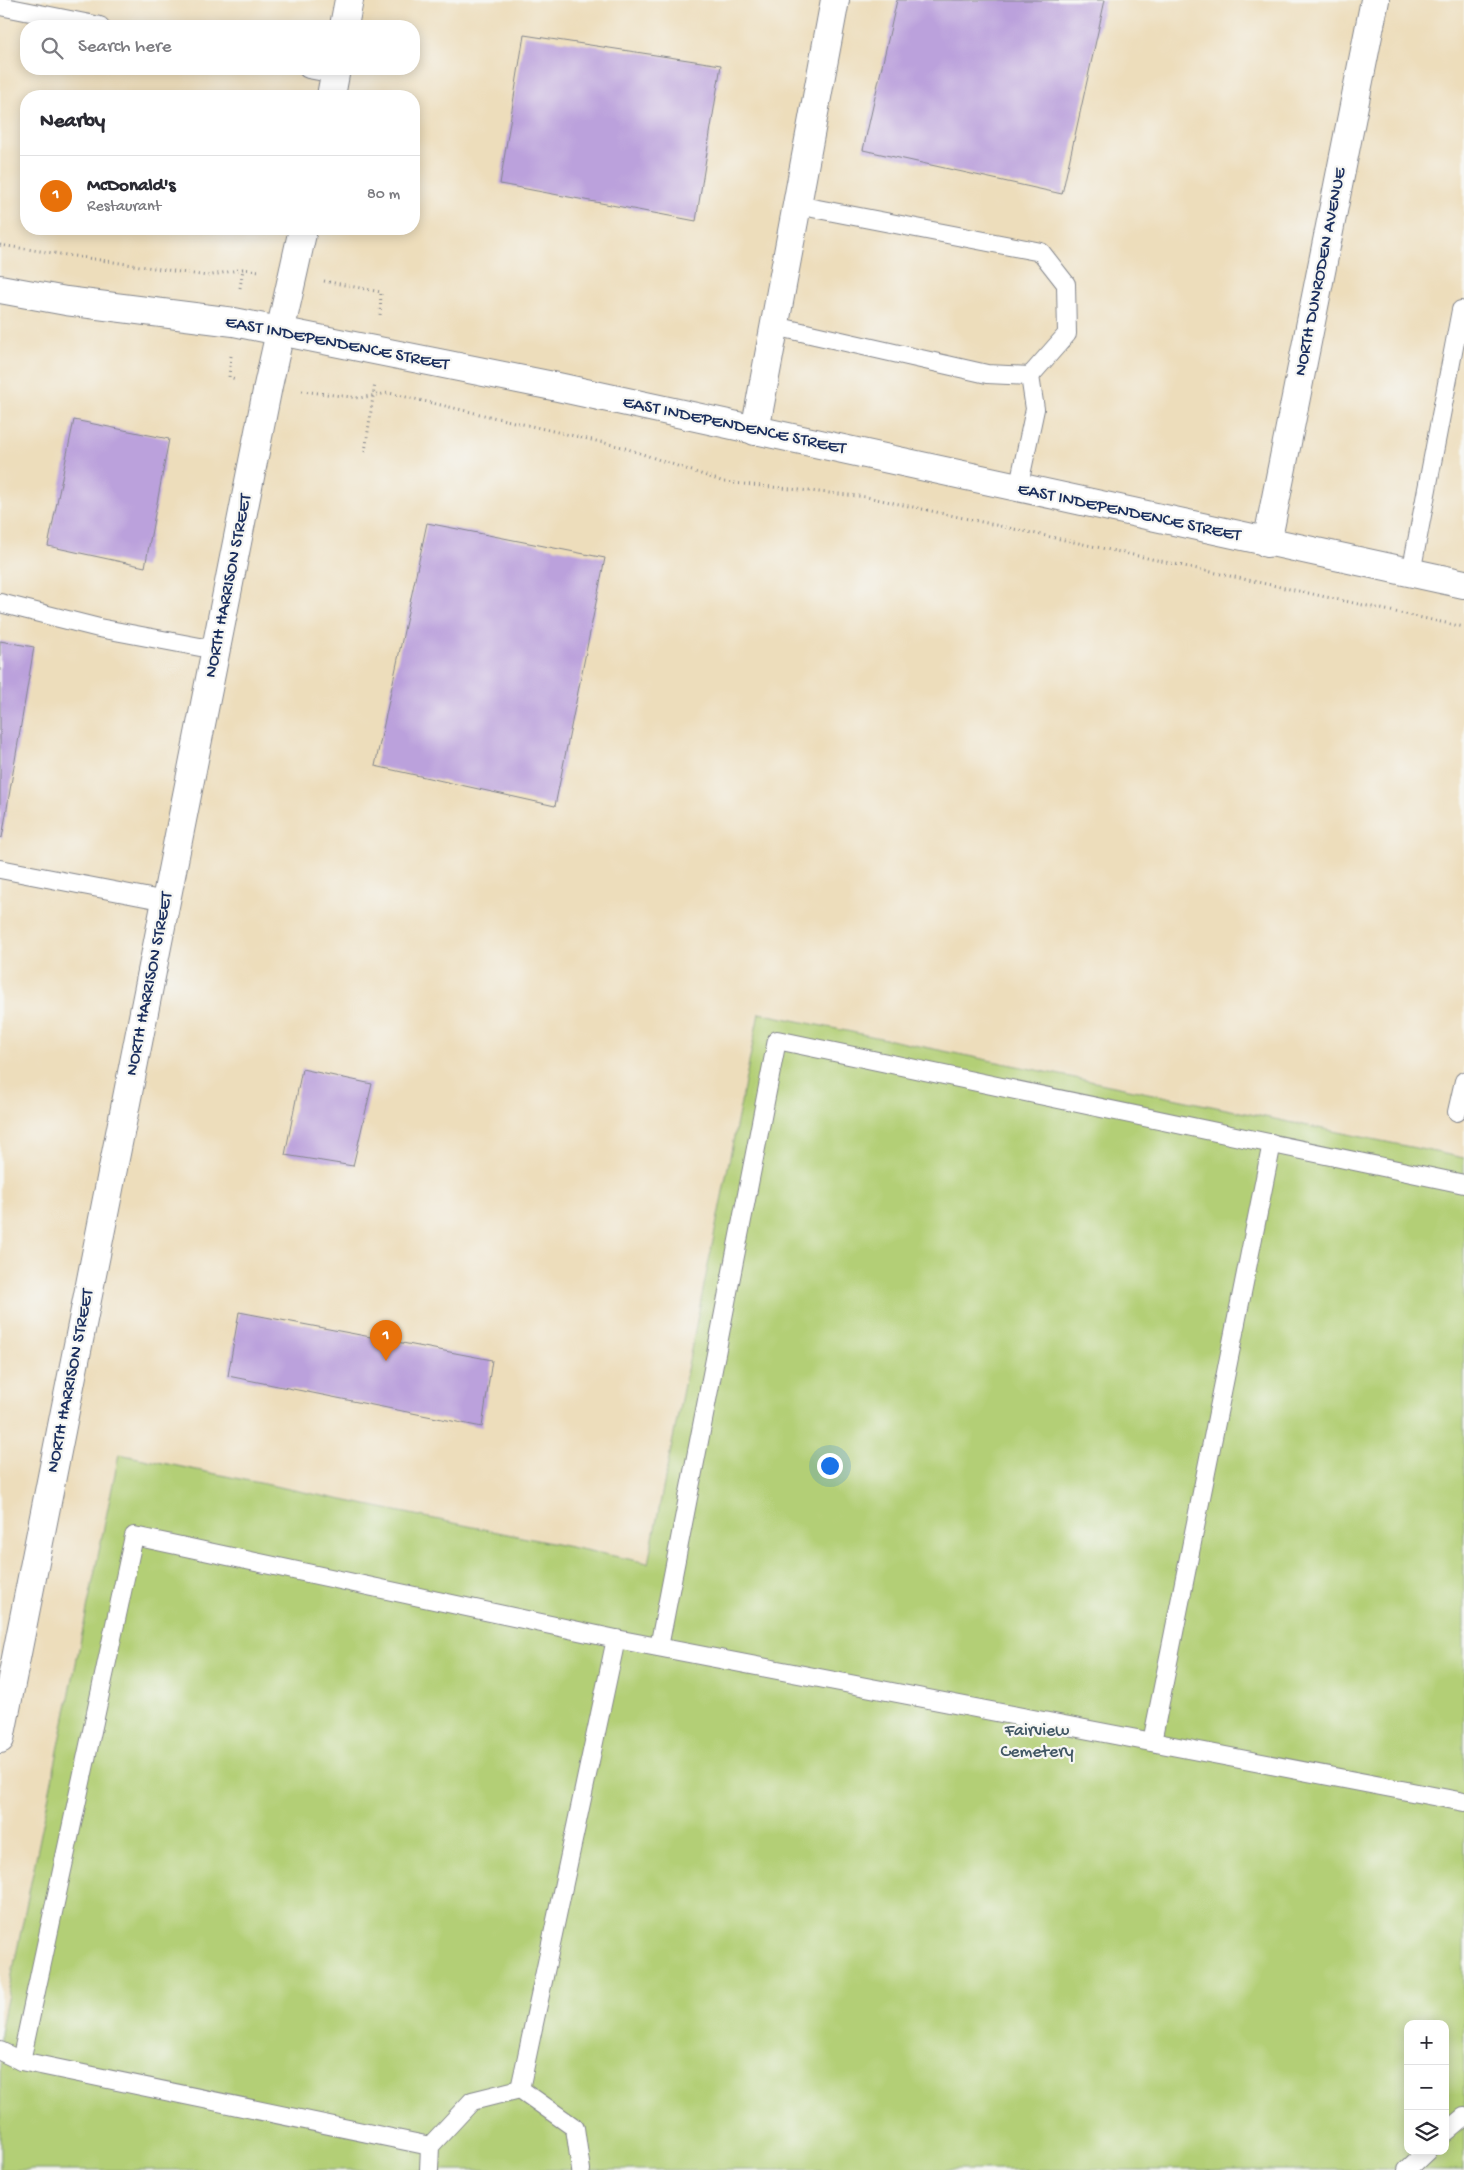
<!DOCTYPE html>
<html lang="en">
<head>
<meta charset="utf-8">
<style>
	body { margin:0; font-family:"Gochi Hand",sans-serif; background:#f2f2f3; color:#2b2b33 }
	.controls { position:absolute; right:15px; bottom:15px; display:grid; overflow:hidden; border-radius:10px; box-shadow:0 2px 12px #0003 }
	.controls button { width:45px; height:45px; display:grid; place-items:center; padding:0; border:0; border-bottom:1px solid #e1e1e2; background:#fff; color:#2b2b33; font:25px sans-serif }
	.you { position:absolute; left:829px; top:1465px; width:18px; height:18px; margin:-12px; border:4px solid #fff; border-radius:50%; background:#1a73e8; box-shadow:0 0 0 8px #1a73e833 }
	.badge { display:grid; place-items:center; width:32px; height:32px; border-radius:50%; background:#7c3aed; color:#fff; font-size:16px; font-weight:700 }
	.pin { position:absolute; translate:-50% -41px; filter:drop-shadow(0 1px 2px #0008) }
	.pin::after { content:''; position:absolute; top:26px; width:18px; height:15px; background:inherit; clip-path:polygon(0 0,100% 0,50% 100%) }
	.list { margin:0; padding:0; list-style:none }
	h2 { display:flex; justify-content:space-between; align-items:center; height:65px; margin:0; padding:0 20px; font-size:21px }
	h2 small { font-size:16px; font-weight:400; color:#7c7c81 }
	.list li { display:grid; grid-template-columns:32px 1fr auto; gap:15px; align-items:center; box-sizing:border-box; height:80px; padding:0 20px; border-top:1px solid #e1e1e2 }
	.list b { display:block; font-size:19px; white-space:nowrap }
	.list p { margin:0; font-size:16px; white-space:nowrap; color:#7c7c81 }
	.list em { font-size:16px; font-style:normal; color:#7c7c81 }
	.icon { flex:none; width:28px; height:28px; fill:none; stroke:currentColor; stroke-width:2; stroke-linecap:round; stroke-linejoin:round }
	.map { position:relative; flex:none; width:1464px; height:2170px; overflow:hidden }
	.search { position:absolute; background:#fff; box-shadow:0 2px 12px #0003; left:20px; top:20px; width:400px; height:55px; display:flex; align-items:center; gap:12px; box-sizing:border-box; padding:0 18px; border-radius:20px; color:#7c7c81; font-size:19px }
	.panel { position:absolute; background:#fff; box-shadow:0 2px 12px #0003; left:20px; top:90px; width:400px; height:145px; border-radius:20px }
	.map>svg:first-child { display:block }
</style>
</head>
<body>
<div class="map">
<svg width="1464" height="2170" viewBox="0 0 1464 2170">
	<rect width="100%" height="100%" fill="#f6f6f2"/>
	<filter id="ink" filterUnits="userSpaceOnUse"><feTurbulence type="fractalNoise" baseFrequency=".02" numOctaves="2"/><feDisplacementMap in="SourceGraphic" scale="10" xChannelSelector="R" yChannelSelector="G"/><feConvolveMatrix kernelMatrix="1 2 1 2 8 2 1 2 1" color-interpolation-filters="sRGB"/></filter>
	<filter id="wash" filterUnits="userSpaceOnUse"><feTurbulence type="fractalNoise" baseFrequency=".0096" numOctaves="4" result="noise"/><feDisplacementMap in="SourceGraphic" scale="20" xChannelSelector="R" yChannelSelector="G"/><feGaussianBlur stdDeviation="1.12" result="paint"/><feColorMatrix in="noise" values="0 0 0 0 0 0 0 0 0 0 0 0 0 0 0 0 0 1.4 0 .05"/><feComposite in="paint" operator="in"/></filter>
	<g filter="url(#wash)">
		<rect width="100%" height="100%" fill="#edddbb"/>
		<path fill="#b3cf76" stroke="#677f6a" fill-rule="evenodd" d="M759,1013L1464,1158V2170H0V2033L119,1454L648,1563ZM1408,2024H1445V2151H1408Z"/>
		<g id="blocks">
			<g fill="#bba1dc">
				<path d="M897,0H1105L1062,194L863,150Z"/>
				<path d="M524,35L721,65L696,221L500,184Z"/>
				<path d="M74,420L169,439L145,567L48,546Z"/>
				<path d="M427,523L605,558L555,806L375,766Z"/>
				<path d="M0,641L34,647L2,838L0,837Z"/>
				<path d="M302,1069L372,1084L353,1166L285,1155Z"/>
				<path d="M239,1312L492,1360L482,1427L228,1376Z"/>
			</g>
		</g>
	</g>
	<g filter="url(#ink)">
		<use href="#blocks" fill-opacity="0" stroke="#84868c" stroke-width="1"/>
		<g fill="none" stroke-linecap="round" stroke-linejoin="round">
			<defs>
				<g id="lane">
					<path d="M0,6L100,26"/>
					<path d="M308,69L335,74"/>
					<path d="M775,326L987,374L1030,376L1067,334L1066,284L1041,252L797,205"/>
					<path d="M1018,489L1035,409L1030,376"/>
					<path d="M1411,573L1461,310L1464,311"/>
					<path d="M0,603L99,628L216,650"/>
					<path d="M0,869L166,901"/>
					<path d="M1457,1112L1464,1081"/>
					<path d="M659,1647L777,1040L1464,1184"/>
					<path d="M1152,1742L1272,1143"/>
					<path d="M0,2051L21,2061L430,2146"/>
					<path d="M21,2061L134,1536L616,1639L1464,1802"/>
					<path d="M520,2089L616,1639"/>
					<path d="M1445,2133L1464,2117"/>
					<path d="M429,2170L430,2146L472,2101L520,2089L575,2128L581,2170"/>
					<path d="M1407,2170L1427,2151"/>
				</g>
				<g id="street">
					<path d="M755,431L835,0"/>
					<path d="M1267,543L1375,0"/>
				</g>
				<g id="secondary">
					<path d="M344,26L349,0"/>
					<path d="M331,96L336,69"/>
					<path d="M0,289L66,301L234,322L558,387L1464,584"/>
					<path d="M0,1739L268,386L303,229"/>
				</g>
			</defs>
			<use href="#lane" stroke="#84868c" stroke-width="20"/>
			<use href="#street" stroke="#84868c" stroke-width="30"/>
			<use href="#secondary" stroke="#84868c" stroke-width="30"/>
			<g stroke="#84868c" stroke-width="3" stroke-dasharray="1 4" stroke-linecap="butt">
				<path d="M0,245L207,276L243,269L259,271"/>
				<path d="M324,281L381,292L380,317"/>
				<path d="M240,288L243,269"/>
				<path d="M231,356L229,377L236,379"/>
				<path d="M302,391L359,398L389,393L622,447L724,482L867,497L1464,627"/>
				<path d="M365,452L375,383"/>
			</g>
			<use href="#lane" stroke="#fff" stroke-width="18"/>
			<use href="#street" stroke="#fff" stroke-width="28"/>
			<use href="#secondary" stroke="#fff" stroke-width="28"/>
		</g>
	</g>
	<g text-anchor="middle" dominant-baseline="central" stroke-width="4.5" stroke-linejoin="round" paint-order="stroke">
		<g font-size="18" fill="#1b2f5e" stroke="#f6f6f2">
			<text transform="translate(1321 272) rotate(-79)">NORTH DUNRODEN AVENUE</text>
			<text transform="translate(337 344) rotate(11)">EAST INDEPENDENCE STREET</text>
			<text transform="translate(734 426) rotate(12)">EAST INDEPENDENCE STREET</text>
			<text transform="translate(1129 513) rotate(12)">EAST INDEPENDENCE STREET</text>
			<text transform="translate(229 586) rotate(-79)">NORTH HARRISON STREET</text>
			<text transform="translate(150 984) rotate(-79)">NORTH HARRISON STREET</text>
			<text transform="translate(71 1381) rotate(-79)">NORTH HARRISON STREET</text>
		</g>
		<g font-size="18" fill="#415764" stroke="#f6f6f2">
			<text x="1037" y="1731">Fairview<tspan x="1037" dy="21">Cemetery</tspan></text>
		</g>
	</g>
</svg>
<div class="controls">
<button>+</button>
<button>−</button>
<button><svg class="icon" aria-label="layers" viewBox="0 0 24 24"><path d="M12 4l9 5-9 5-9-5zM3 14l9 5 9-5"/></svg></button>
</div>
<div class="you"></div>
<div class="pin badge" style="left:386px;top:1361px;background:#e8710a">1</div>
<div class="search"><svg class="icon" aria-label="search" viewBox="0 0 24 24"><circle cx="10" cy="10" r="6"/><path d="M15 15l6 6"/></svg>Search here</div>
<section class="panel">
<h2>Nearby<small></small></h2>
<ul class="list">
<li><span class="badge" style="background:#e8710a">1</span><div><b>McDonald's</b><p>Restaurant</p></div><em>80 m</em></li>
</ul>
</section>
</div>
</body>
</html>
